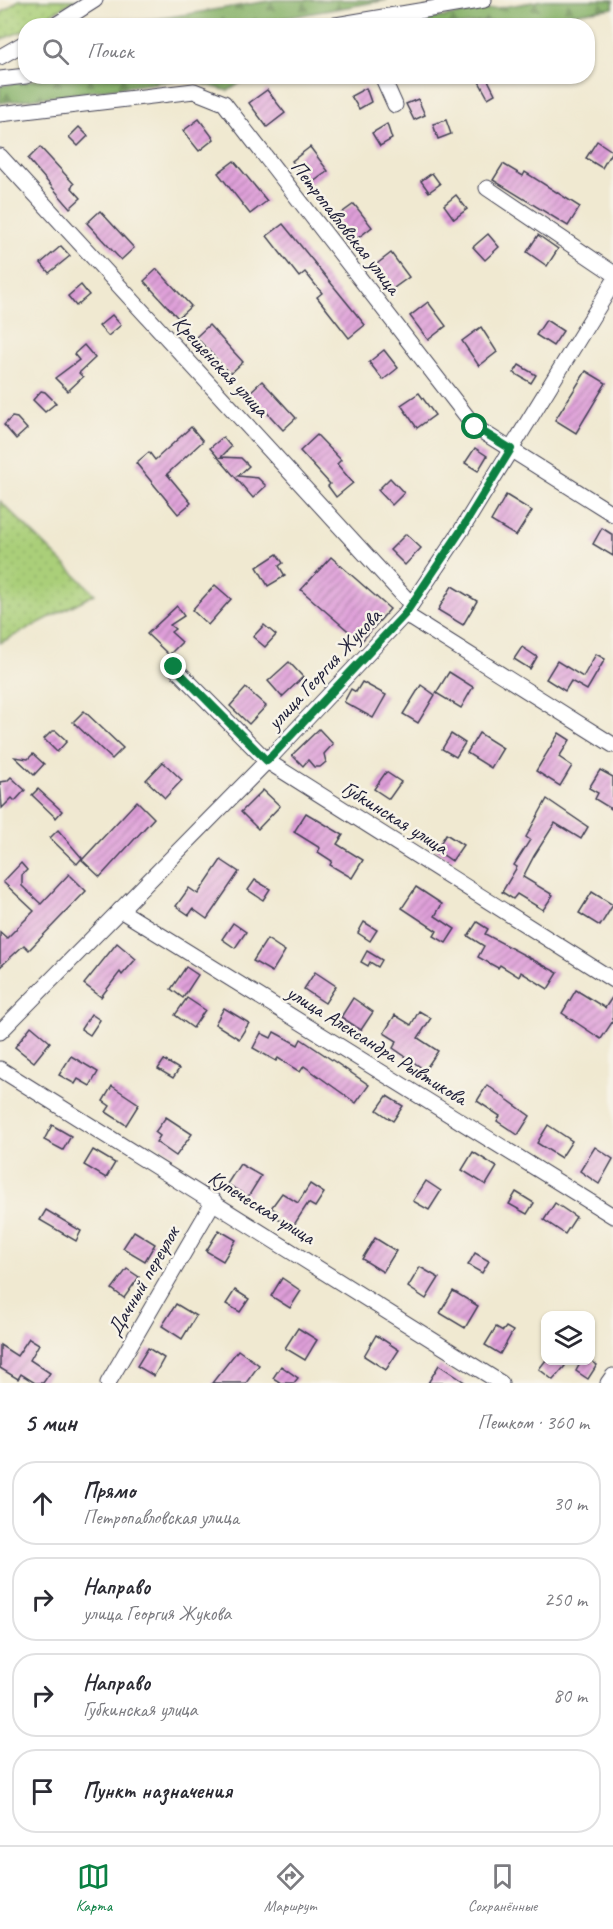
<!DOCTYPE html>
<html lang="ru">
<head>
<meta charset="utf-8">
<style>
	body { margin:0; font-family:Caveat,sans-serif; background:#f7f7f7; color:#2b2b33 }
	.controls { position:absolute; right:18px; bottom:18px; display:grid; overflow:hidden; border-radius:12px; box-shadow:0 2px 4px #0004 }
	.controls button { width:54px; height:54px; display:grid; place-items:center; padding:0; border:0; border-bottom:2px solid #e1e1e2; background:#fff; color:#2b2b33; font:30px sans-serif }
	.stop { position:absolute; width:18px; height:18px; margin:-14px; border:4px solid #0b8043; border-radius:50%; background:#fff }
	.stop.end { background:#0b8043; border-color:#fff; box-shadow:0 2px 6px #0008 }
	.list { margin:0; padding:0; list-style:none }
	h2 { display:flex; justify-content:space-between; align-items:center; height:78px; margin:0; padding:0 24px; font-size:26px }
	h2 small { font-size:20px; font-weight:400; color:#7c7c81 }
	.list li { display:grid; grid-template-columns:39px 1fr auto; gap:18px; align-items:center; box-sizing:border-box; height:84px; margin:0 12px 12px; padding:0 12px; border:2px solid #e1e1e2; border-radius:24px }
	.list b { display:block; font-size:22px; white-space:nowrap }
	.list p { margin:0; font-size:20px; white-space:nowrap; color:#7c7c81 }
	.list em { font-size:20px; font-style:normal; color:#7c7c81 }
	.icon { flex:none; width:33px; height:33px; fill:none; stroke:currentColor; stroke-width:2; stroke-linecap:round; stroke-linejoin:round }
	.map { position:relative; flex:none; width:613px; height:1383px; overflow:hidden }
	.search { position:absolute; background:#fff; box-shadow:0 2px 4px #0004; left:18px; right:18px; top:18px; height:66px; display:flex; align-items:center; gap:15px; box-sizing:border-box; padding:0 21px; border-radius:24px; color:#7c7c81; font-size:22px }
	.sheet { height:462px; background:#fff }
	nav { display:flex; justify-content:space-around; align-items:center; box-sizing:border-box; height:84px; border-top:2px solid #e1e1e2; background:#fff; font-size:16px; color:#7c7c81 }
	nav a { display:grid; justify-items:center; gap:3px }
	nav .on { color:#0b8043 }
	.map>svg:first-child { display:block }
</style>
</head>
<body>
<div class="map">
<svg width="613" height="1383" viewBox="0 0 613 1383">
	<defs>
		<pattern id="grass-dots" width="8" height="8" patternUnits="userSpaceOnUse" patternTransform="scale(1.5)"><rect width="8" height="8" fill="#aacf79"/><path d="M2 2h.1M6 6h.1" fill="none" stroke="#92b16a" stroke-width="1.8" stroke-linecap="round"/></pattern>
		<pattern id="forest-firs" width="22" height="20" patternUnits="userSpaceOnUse" patternTransform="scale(1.5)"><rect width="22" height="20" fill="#87b269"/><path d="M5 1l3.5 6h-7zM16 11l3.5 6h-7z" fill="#6e9058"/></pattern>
		<pattern id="building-hatch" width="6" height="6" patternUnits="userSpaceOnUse" patternTransform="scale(1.5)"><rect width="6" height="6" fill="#df9fd9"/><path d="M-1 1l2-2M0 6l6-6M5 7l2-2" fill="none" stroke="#b481b1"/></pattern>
	</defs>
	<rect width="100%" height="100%" fill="#f7f3e8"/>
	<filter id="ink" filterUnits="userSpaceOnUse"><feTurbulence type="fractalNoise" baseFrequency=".0167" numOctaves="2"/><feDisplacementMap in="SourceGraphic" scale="12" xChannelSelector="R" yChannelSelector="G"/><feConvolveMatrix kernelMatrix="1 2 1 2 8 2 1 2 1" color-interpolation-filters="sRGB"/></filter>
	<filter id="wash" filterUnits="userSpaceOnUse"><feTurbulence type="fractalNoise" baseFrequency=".008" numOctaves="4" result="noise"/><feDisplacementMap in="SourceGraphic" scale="24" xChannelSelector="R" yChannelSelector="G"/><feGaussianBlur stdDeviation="1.35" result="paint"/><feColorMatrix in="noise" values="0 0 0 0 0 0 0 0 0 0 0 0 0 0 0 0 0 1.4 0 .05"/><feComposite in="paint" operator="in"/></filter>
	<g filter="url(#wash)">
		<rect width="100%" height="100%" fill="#f0e9d1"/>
		<g fill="url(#grass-dots)" stroke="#66785a" stroke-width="1.5">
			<path d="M19,0H75L32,25L26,26L25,30L0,40V14Z"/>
			<path d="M0,501L95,594L0,643Z"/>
		</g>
		<g fill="url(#forest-firs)" stroke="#546a52" stroke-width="1.5">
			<path d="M275,0H387L244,25H120Z"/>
			<path d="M545,0H613V8L540,18L517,25L486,21L463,25H395Z"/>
			<path d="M59,76L250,77L228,91L186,79L0,103V86Z"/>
		</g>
		<g id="blocks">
			<g fill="url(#building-hatch)">
				<path d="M476,76H486L495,94L488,98Z"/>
				<path d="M366,88L371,102L359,109L351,96Z"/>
				<path d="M267,90L285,113L267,127L249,103Z"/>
				<path d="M418,99L425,115L414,120L406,104Z"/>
				<path d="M199,119L214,139L199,151L183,131Z"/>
				<path d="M446,120L451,134L438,139L433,124Z"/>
				<path d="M387,124L392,139L380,146L372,133Z"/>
				<path d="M79,127L88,136L78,146L69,137Z"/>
				<path d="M597,141L612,151L602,168L586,158Z"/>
				<path d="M40,147L74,184L71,187L81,198L70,208L28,159Z"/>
				<path d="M310,147L328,171L309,185L292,161Z"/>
				<path d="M234,161L267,201L250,214L218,173Z"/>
				<path d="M503,164L523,176L525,172L580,207L568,226L493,180Z"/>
				<path d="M432,173L440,184L429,192L421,181Z"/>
				<path d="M456,195L467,209L454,219L444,205Z"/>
				<path d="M354,204L372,227L354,241L336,217Z"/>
				<path d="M100,211L134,248L121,260L87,223Z"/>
				<path d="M283,224L365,325L349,338L317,297L322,293L305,272L299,277L267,236Z"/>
				<path d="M488,234L499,247L485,260L473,247Z"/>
				<path d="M538,235L558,249L547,266L527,252Z"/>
				<path d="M61,246L70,256L49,273L41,263Z"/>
				<path d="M391,253L409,277L391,290L373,267Z"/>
				<path d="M157,269L191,306L178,318L144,281Z"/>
				<path d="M81,285L89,295L76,306L68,296Z"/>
				<path d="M428,302L446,326L428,340L410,316Z"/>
				<path d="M112,315L121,325L108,336L99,326Z"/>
				<path d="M546,320L563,331L553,346L536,335Z"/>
				<path d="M209,325L243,362L230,374L196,337Z"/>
				<path d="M481,327L497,352L479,366L462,341Z"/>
				<path d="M84,345L95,358L79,373L83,377L68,391L55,378L79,360L74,354Z"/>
				<path d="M384,350L398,368L383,380L369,362Z"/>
				<path d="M519,365L536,375L531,383L514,373Z"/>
				<path d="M586,371L606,383L576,433L555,420Z"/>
				<path d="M262,381L296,418L283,430L249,393Z"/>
				<path d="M41,391L45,392L56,403L45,412L33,400Z"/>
				<path d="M419,393L435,415L417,428L401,405Z"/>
				<path d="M12,417L17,418L27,429L16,439L4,425Z"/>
				<path d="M191,427L203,441L167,474L191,503L178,514L136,463L149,452L155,460Z"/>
				<path d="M317,435L341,460L337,464L353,483L336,497L328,486L330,484L300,451Z"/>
				<path d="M223,437L231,447L221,457L241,458L249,466L238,476L258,478L266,486L253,498L210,448Z"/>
				<path d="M475,448L487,456L478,471L465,463Z"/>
				<path d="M390,478L404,493L392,505L378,490Z"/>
				<path d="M506,495L532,511L516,536L491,521Z"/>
				<path d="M602,528L613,535V556L593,544Z"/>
				<path d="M406,534L421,548L405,565L390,550Z"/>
				<path d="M277,554L283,563L279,566L285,576L268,586L257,567Z"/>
				<path d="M331,557L390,609L361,642L301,590Z"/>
				<path d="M215,585L231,599L208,625L192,610Z"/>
				<path d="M452,586L477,601L463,625L438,610Z"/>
				<path d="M177,606L184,616L170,625L175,629L171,632L182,642L169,655L147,634Z"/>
				<path d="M264,625L276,635L265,647L253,637Z"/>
				<path d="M522,647L537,657L530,669L514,659Z"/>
				<path d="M596,654L605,659L587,690L571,681L565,691L546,679L557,661L583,677Z"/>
				<path d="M289,662L303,677L282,697L268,681Z"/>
				<path d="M449,672L473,687L461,708L436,693Z"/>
				<path d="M362,682L386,695L373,718L344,702L351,689L356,692Z"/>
				<path d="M421,685L435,695L418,723L403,714Z"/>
				<path d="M246,688L266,706L249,724L230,706Z"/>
				<path d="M84,711L123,748L112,759L73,722Z"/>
				<path d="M319,729L333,744L324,754L326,762L320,767H314L308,760L303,766L292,755Z"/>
				<path d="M52,731H56L67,741L57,752L44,739Z"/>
				<path d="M479,733L503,748L491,768L467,753Z"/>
				<path d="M559,733L570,740L559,757L572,766L560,786L536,771Z"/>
				<path d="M451,734L465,743L456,757L442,749Z"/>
				<path d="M33,754L44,764L34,775L15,757L28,759Z"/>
				<path d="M163,762L182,780L165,798L146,780Z"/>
				<path d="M600,770L613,777V810L595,799L598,793L589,788Z"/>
				<path d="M386,772L401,782L389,799L374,789Z"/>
				<path d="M11,777L25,790L15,801L12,798L2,808L0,782L7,781Z"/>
				<path d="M38,789L62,811L56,818L32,795Z"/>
				<path d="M263,790L280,806L258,829L241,812Z"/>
				<path d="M547,799L588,827L581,839L555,823L534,856L523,877L553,895L543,910L517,894L513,899L502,892L517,867L514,865L530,840L526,837Z"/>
				<path d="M137,801L154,818L100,877L82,860Z"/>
				<path d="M306,813L343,835L337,844L363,860L352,878L330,865L332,861L318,852L320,848L294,832Z"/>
				<path d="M58,830L82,858L77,864L50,838Z"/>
				<path d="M446,834L463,845L452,861L436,850Z"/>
				<path d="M221,860L239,872L207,919L193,909L189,915L176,906L189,888L198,894Z"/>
				<path d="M21,863L27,870L22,875V886L41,904L69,874L86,891L29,950L24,945L0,967V932L7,938L34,911L3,882Z"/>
				<path d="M255,880L270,889L263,900L248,890Z"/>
				<path d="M416,887L442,904L435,916L455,929L446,943L434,936L437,931L402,908Z"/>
				<path d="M592,892L613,905L600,926L579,913Z"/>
				<path d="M364,922L377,930L370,941L358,933Z"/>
				<path d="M477,922L488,929L485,934L558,973L548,989L521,972L519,977L500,965L498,968L478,957L484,946L468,936Z"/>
				<path d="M233,923L246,932L235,948L222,939Z"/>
				<path d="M267,939L285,951L272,972L253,961Z"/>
				<path d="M117,943L136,959L122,975L120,972L101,997L84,984Z"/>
				<path d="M367,951L382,960L378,967L370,962L368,966L361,962Z"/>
				<path d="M186,967L198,975L183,998L171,989Z"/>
				<path d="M315,972L336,986L325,1003L304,989Z"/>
				<path d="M576,990L605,1008L613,996V1021L601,1039L562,1013Z"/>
				<path d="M187,998L205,1010L193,1028L175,1015Z"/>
				<path d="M353,998L373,1012L361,1030L341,1017Z"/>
				<path d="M224,1008L249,1023L239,1039L215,1024Z"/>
				<path d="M419,1011L431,1018L418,1038L438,1051L425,1070L393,1048L397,1041L384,1033L395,1015L411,1025Z"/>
				<path d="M91,1014L100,1020L90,1035L81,1029Z"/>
				<path d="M31,1026L50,1042L34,1062L15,1047Z"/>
				<path d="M274,1032L298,1045L301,1039L369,1085L356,1103L304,1066L300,1072L278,1058L276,1061L253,1048L261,1033L271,1038Z"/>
				<path d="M71,1056L98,1072L90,1086L78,1079L75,1084L59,1075Z"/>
				<path d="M164,1060L179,1069L173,1078L158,1069Z"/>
				<path d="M487,1085L530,1116L518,1135L497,1121L500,1116L477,1101Z"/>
				<path d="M112,1086L139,1104L126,1125L106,1112L110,1106L103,1101Z"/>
				<path d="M387,1096L403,1106L393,1121L377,1110Z"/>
				<path d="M166,1117L192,1134L176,1156L156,1142L160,1136L155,1132Z"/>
				<path d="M52,1125L71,1136L63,1150L44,1140Z"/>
				<path d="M548,1125L572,1141L561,1158L537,1143Z"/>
				<path d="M595,1147L613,1159L599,1184L580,1171Z"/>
				<path d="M93,1150L115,1163L106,1178L84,1165Z"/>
				<path d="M473,1152L497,1167L486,1185L462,1170Z"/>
				<path d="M240,1164L261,1176L248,1197L227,1184Z"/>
				<path d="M426,1181L441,1191L429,1210L413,1201Z"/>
				<path d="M310,1184L324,1193L315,1207L308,1203L292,1228L275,1216L278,1212L271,1208L282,1193L298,1203Z"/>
				<path d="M516,1192L534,1203L527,1214L509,1204Z"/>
				<path d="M555,1203L576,1217L565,1234L544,1220Z"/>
				<path d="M46,1210L81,1231L76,1241L40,1220Z"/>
				<path d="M219,1230L236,1240L223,1261L206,1251Z"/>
				<path d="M134,1231L155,1244L145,1261L123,1248Z"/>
				<path d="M375,1238L396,1251L383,1272L362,1259Z"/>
				<path d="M475,1253L489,1261L482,1273L468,1265Z"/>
				<path d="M420,1267L439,1278L426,1299L408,1287Z"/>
				<path d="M127,1269L139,1277L124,1298L112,1289Z"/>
				<path d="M282,1278L301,1291L290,1308L271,1296Z"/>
				<path d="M235,1290L249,1299L240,1312L226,1304Z"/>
				<path d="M453,1291L478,1306L465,1328L440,1313Z"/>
				<path d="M176,1304L196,1316L182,1339L162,1326Z"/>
				<path d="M496,1327L503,1331L506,1327L513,1331L500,1354L485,1345Z"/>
				<path d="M298,1328L317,1340L305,1360L285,1348Z"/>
				<path d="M376,1335L399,1350L386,1370L364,1356Z"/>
				<path d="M29,1338L39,1344L30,1360L50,1373L43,1383H35L21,1374L18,1379L0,1368V1345L17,1356Z"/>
				<path d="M148,1348L164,1358L154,1376L137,1366Z"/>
				<path d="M238,1350L259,1365L246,1383H212Z"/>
				<path d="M546,1360H558L565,1366L553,1380L539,1369Z"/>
				<path d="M582,1360H590L597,1365L588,1379L576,1371Z"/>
				<path d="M439,1365L466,1383H428Z"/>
				<path d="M281,1366L298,1378L294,1383H281L273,1378Z"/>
			</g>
		</g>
	</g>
	<g filter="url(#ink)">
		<use href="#blocks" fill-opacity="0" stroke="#414052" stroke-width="1.5"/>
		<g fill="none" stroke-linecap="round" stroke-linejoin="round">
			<defs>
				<g id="minor">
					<path d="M54,26L95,0"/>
					<path d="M330,26L484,0"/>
					<path d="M0,57L26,42"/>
					<path d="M382,76L395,105"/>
					<path d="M0,79L26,76"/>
					<path d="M0,114L194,91L224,103L475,427L613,514"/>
					<path d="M0,156L411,604"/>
					<path d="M487,188L613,273"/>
					<path d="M405,614L613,745"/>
					<path d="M174,667L267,761L613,980"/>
					<path d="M120,910L613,1216"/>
					<path d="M0,1032L267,761L405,614L462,529L613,283"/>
					<path d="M0,1069L501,1383"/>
					<path d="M108,1383L214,1201"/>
					<path d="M608,1383L613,1376"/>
				</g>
			</defs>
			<use href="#minor" stroke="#414052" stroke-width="17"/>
			<use href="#minor" stroke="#fff" stroke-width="15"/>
		</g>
	</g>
	<g fill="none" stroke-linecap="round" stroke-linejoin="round" filter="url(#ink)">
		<path stroke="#0b8043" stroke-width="8" d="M174,667L267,761L405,614L462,529L511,449L475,427"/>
	</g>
	<g text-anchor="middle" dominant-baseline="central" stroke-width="5" stroke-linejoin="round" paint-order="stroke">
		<g font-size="21" fill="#22223b" stroke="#f7f3e8">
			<text transform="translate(346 227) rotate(52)">Петропавловская улица</text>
			<text transform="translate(221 366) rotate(47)">Крещенская улица</text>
			<text transform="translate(324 669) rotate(-47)">улица Георгия Жукова</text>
			<text transform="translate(395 817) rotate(32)">Губкинская улица</text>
			<text transform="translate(377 1045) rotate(32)">улица Александра Рывтикова</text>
			<text transform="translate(262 1207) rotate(32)">Купеческая улица</text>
			<text transform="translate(143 1281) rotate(-60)">Дачный переулок</text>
		</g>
	</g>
</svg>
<div class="controls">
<button><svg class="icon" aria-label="layers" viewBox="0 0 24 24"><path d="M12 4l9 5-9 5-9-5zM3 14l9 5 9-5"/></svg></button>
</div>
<div class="stop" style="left:475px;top:427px"></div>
<div class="stop end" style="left:174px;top:667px"></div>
<div class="search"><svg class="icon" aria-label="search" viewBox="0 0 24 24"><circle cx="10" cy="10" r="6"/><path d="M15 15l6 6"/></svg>Поиск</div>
</div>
<section class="sheet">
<h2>5 мин<small>Пешком · 360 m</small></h2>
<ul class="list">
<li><svg class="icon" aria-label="ahead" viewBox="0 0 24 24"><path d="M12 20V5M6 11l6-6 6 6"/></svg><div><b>Прямо</b><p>Петропавловская улица</p></div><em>30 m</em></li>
<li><svg class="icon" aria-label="right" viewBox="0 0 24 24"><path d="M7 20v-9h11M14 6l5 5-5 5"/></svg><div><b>Направо</b><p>улица Георгия Жукова</p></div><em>250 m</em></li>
<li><svg class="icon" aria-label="right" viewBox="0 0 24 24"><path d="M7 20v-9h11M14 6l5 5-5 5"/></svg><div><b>Направо</b><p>Губкинская улица</p></div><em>80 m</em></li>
<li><svg class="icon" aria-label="arrive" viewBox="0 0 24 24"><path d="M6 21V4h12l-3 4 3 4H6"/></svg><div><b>Пункт назначения</b></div></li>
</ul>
</section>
<nav>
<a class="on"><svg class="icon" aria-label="map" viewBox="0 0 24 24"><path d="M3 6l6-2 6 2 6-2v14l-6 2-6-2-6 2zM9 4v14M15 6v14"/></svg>Карта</a>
<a><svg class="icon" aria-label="directions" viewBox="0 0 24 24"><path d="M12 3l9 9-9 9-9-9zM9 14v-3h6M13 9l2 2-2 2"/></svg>Маршрут</a>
<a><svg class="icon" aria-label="saved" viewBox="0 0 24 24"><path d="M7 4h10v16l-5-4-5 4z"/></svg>Сохранённые</a>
</nav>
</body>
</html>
